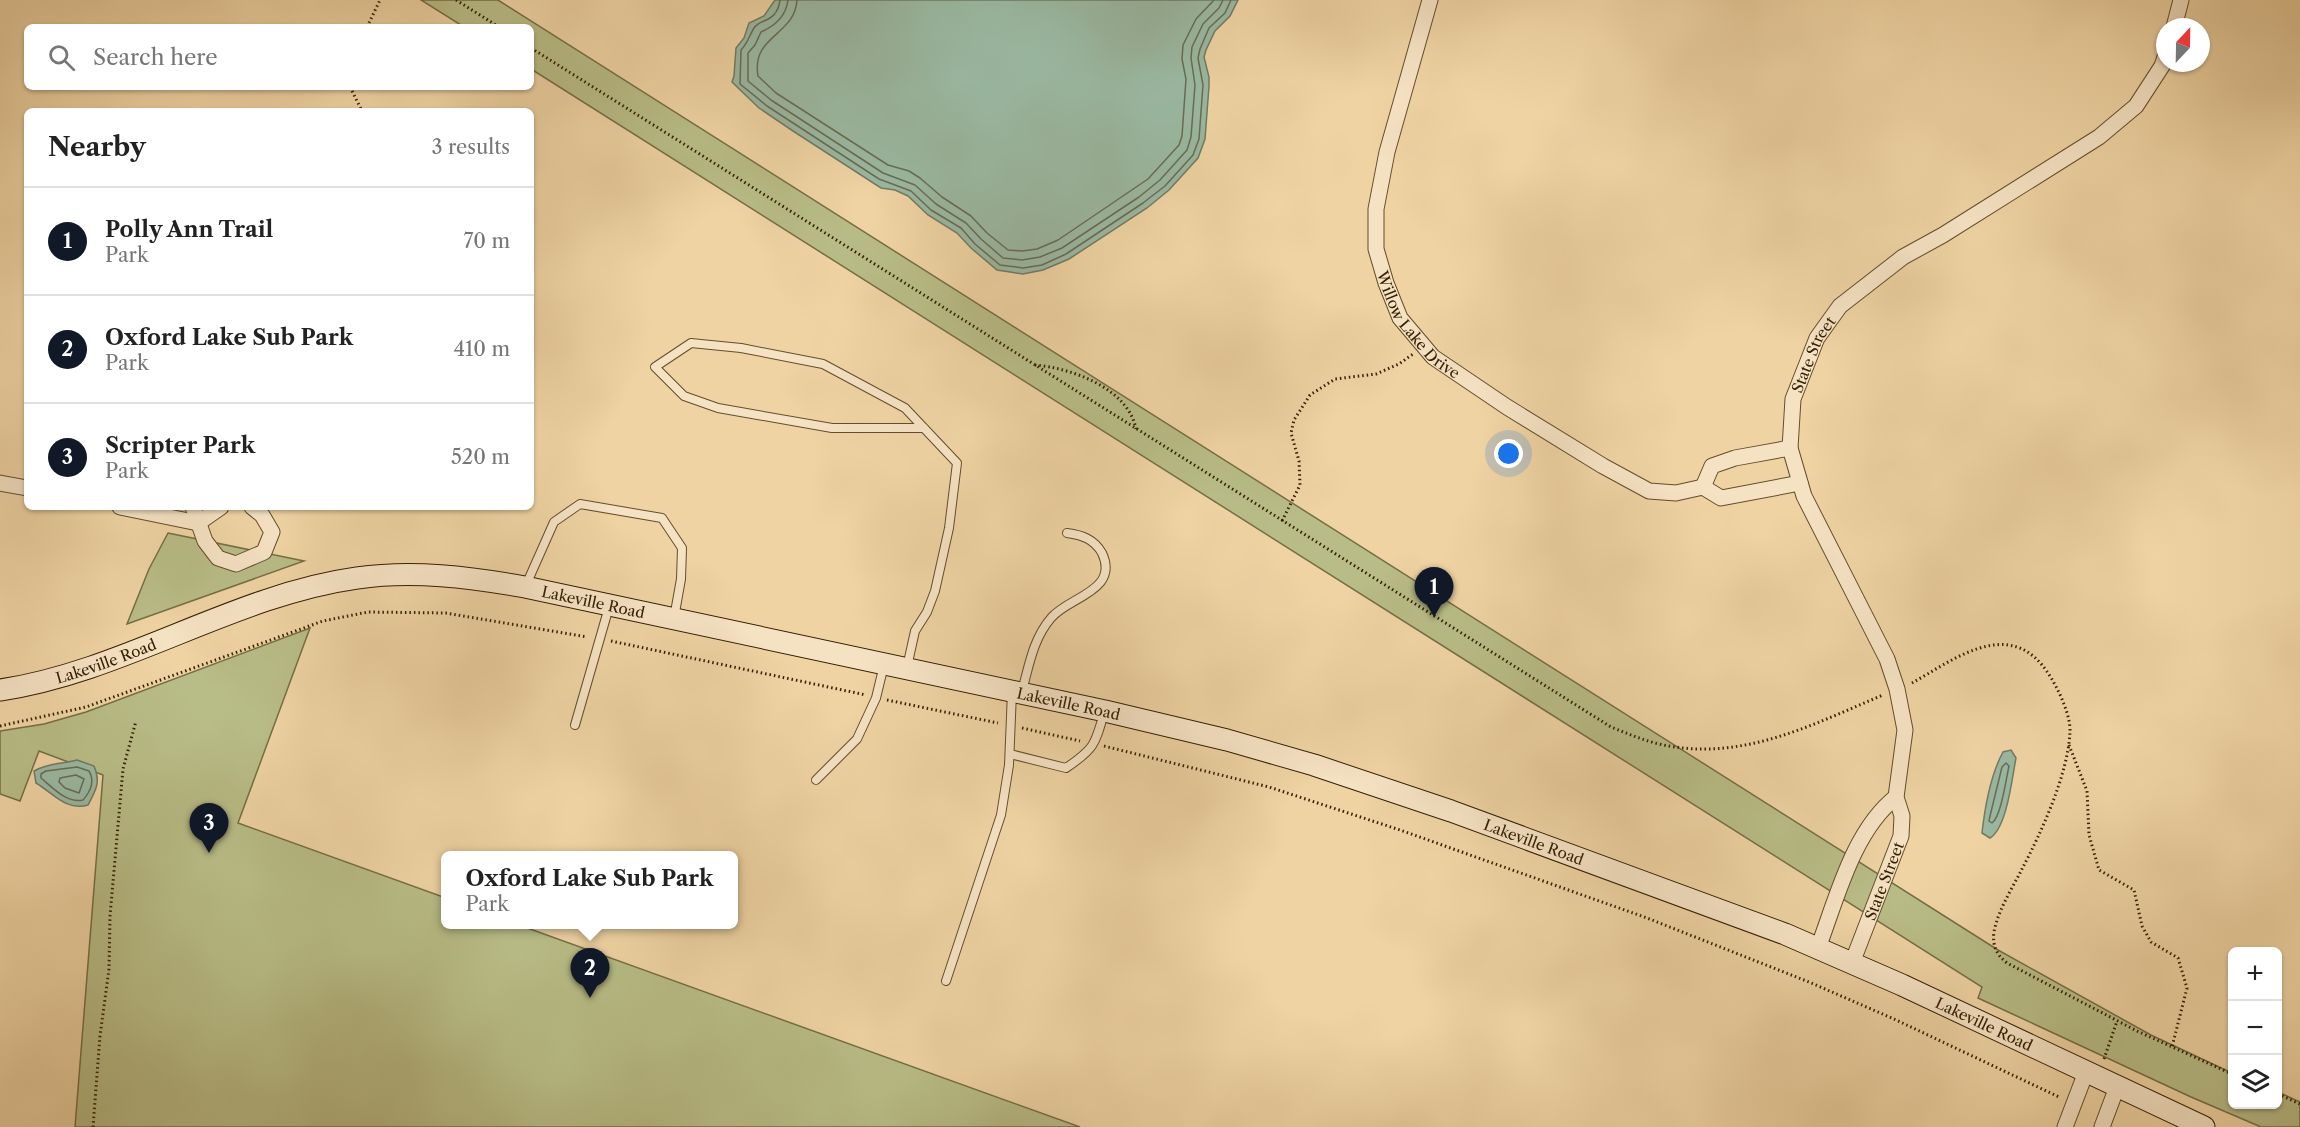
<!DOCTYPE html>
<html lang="en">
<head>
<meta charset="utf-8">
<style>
	body { margin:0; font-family:"Libre Caslon Text",serif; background:#f2f2f2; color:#222 }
	.controls { position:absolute; right:18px; bottom:18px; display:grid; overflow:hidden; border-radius:9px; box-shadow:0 2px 4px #0004 }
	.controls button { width:54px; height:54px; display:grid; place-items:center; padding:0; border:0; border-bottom:2px solid #e0e0e0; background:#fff; color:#222; font:30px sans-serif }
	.compass { position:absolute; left:2156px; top:18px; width:54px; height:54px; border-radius:50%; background:#fff; box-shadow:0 2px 4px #0004; rotate:22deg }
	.you { position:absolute; left:1509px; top:454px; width:21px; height:21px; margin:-15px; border:4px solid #fff; border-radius:50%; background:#1a73e8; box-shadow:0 0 0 9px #1a73e833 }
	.badge { display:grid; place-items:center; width:39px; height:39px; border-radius:50%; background:#111827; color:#fff; font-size:20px; font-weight:700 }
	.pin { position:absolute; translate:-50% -50px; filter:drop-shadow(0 2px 3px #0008) }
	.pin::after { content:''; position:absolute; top:32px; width:21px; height:18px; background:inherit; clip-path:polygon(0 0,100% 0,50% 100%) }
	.popup { position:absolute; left:441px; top:851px; width:297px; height:78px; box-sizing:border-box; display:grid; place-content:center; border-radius:9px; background:#fff; filter:drop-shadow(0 2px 4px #0005); font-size:20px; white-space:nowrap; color:#767676 }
	.popup b { font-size:22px; color:#222 }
	.popup::after { content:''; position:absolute; left:50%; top:100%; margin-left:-12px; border:12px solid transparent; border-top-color:#fff }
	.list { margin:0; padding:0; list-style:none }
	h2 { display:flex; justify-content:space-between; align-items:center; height:78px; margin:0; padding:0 24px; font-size:26px }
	h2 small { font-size:20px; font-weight:400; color:#767676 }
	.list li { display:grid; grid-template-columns:39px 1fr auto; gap:18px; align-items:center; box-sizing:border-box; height:108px; padding:0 24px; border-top:2px solid #e0e0e0 }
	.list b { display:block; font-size:22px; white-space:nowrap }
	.list p { margin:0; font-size:20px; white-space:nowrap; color:#767676 }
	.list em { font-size:20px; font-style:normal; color:#767676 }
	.icon { flex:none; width:33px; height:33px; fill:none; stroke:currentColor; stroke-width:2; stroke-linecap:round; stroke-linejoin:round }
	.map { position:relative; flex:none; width:2300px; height:1127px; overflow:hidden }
	.search { position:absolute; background:#fff; box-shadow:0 2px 4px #0004; left:24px; top:24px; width:510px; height:66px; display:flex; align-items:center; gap:15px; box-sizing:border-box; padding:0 21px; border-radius:9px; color:#767676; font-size:22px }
	.panel { position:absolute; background:#fff; box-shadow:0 2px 4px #0004; left:24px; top:108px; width:510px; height:402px; border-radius:9px }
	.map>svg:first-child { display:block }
</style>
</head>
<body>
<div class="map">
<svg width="2300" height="1127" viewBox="0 0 2300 1127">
	<rect width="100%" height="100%" fill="#efd3a3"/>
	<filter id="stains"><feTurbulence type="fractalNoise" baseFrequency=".00333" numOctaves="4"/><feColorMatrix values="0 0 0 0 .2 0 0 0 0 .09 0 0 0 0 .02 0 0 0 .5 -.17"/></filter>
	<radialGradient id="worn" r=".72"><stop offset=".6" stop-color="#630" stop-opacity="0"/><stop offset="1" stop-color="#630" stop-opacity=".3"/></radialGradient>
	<g fill="#b8bc86" stroke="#766e45" stroke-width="1.5">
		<path d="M421,0H498L1998,950L2151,1035L2232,1073V1104H2278V1092L2300,1102V1127H2261L2191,1097L1978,998L1982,987L531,69V27H464Z"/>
		<path d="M168,533L304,561L127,624L149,569Z"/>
		<path d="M310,628L238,823L446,898V924L519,925L1080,1127H75L103,775L39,751L20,801L0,794V731L44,724L86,712Z"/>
	</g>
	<g fill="#9ab8a2" stroke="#717b63" stroke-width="1.5">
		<path d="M775,0H1238L1230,16L1215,31L1206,50L1204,57L1209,77V86L1205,139L1198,158L1169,190L1147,208L1069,259L1043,270L1023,274L997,270L971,248L957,233L928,215L908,196L895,190L881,188L793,131L759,108L732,82L734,76L736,48L744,38L749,23L764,16Z"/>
		<path d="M2011,750L2016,758C2012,778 2007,828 1990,838L1982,833C1985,806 1990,776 2003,752Z"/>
		<path d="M77,760L94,766C101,782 96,790 88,805C66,811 54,794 36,783L34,771C47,763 62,764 77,760Z"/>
	</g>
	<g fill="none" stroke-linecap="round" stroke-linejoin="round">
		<g stroke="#676c53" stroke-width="1.5">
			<path d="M780,0C777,23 761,18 754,28C749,36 748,43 741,50L740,84L767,106L879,179L911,191L931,210L961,228L975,244L1000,265L1023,268L1042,265L1066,254L1143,203L1165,186L1193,155L1199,139L1203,85L1198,58L1200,49L1209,28L1225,13L1231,0"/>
			<path d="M788,0C786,16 775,26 761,32L755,45L748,53V81L771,100L883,173L915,185L936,204L966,223L981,239L1003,258L1022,260L1040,257L1062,248L1139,197L1160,180L1187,150L1191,137L1195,85L1191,58L1192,47L1203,24L1219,8L1223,0"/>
			<path d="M797,0C795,36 751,35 758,76L776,93L888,165L909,171L920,178L942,197L971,216L987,233L1008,250L1022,251L1037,249L1058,240L1148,179L1179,145L1182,136L1186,79L1182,59L1183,45L1196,19L1214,0"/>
			<path d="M2006,763L2009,766C2006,779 2001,817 1992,823L1989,821L1990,816L2002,767Z"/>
			<path d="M77,767L89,771C95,781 90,792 83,800C67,804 52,787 41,778V774L46,771Z"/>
			<path d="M76,775L84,779L79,793L65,788L59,782L60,778Z"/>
		</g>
		<defs>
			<g id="lane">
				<path d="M526,585L554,522L580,504L662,518L682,548L681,579L674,618"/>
				<path d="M907,667L915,631L927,612L935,591L949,528L957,463L905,408L823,364L741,348L691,343L655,367L684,396L718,408L832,428H924"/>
				<path d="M1022,691C1029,666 1033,639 1051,618C1068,597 1120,591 1102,553C1094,539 1082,535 1067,533"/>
				<path d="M575,725L609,607"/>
				<path d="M1010,754L1066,768C1094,749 1095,745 1104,713"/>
				<path d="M816,780L857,739L876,698L884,665"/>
				<path d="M946,981L1001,815L1009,765L1012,692"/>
			</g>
			<g id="street">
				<path id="s1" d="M1430,0L1387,152L1376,209V249L1386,283L1400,318L1433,357L1507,407L1603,466L1649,491L1676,493L1703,487L1721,498L1800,483"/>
				<path d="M2174,27L2181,0"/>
				<path d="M0,483L27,488"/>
				<path d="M1703,487L1712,466L1735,458L1790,448"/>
				<path d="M120,507L198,523L221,507"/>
				<path d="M193,507L205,541L218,558L236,564L264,552L272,532L262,515L252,507"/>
				<path d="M1818,948C1837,898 1853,831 1896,797"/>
				<path id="s2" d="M1852,963L1901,836L1902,816L1896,797L1905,730L1897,689L1887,659L1804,496L1790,448L1793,399L1817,338L1840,306L1903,257L1943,235L2099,137L2136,106L2162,66L2165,57"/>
				<path d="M2065,1127L2086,1072"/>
				<path d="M2102,1127L2117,1087"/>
			</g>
			<g id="secondary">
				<path id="s3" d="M0,690C123,672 234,595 357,578C413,570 469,577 525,587L1105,711L1227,740L1314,765L1451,811L1785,934L1902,985L2204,1127"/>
			</g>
		</defs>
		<use href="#lane" stroke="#634d2c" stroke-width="10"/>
		<use href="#street" stroke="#634d2c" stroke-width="17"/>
		<use href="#secondary" stroke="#342004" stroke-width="23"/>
		<g stroke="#342004" stroke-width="3" stroke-dasharray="1.5 3" stroke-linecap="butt">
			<path d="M456,0L499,27"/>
			<path d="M367,27L380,0"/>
			<path d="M531,48L1611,727C1626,733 1640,739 1655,743C1738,764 1809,726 1883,695"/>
			<path d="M350,87L362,111"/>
			<path d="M1035,365C1071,368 1128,388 1136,429"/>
			<path d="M1282,521L1300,485L1299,461L1291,433L1294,420L1310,395L1335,379L1376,374L1399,364L1413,354"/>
			<path d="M611,641L866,695"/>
			<path d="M1912,683C1950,662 2004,619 2042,665C2054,679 2071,713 2070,732C2068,774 2042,831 2022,869C2012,889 1998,910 1994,932C1992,946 1997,955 2007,963L2137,1031L2232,1074"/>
			<path d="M887,700L998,723"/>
			<path d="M0,726L86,707L323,621L368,612L446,613L587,637"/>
			<path d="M1022,728L1080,741"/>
			<path d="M2069,745L2087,791L2089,835L2099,870L2134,890L2142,926L2151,942L2178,958L2187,988L2172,1047"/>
			<path d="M1104,746L1269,787L1400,830L1647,918L1809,982L1894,1019L2059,1097"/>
			<path d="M2104,1059L2117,1021"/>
			<path d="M2278,1094L2300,1104"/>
			<path d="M93,1127L100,1036L109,969L110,916L123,769L136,721"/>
		</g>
		<use href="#lane" stroke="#f5e2c3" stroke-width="8"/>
		<use href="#street" stroke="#f5e2c3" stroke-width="15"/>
		<use href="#secondary" stroke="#f5e2c3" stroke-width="21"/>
	</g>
	<g text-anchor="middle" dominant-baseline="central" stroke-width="4.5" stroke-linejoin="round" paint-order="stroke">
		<g font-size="15" fill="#342004" stroke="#f5e2c3">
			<text stroke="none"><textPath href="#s1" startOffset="345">Willow Lake Drive</textPath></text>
			<text stroke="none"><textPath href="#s2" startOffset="648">State Street</textPath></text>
			<text stroke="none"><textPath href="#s3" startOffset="614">Lakeville Road</textPath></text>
			<text stroke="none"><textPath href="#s3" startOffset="110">Lakeville Road</textPath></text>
			<text stroke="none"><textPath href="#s3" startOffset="1100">Lakeville Road</textPath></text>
			<text stroke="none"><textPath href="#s3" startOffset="1586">Lakeville Road</textPath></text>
			<text stroke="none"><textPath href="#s2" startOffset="88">State Street</textPath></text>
			<text stroke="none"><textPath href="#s3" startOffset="2072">Lakeville Road</textPath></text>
		</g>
	</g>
	<rect width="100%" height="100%" filter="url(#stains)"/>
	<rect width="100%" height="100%" fill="url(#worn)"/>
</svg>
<div class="controls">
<button>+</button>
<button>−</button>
<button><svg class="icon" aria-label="layers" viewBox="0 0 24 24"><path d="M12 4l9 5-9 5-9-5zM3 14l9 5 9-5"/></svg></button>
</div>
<svg class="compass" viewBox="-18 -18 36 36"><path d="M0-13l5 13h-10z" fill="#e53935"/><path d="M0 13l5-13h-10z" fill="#767676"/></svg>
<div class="you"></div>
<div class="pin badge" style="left:1434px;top:617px">1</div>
<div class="pin badge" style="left:590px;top:998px">2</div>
<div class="popup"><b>Oxford Lake Sub Park</b>Park</div>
<div class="pin badge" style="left:209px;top:853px">3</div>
<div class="search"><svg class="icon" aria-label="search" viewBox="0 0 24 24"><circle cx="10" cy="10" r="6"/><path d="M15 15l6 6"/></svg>Search here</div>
<section class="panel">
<h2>Nearby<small>3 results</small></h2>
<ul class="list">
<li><span class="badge">1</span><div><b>Polly Ann Trail</b><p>Park</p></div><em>70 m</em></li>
<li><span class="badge">2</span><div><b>Oxford Lake Sub Park</b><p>Park</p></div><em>410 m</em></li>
<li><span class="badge">3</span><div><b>Scripter Park</b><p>Park</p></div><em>520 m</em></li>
</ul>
</section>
</div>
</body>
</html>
